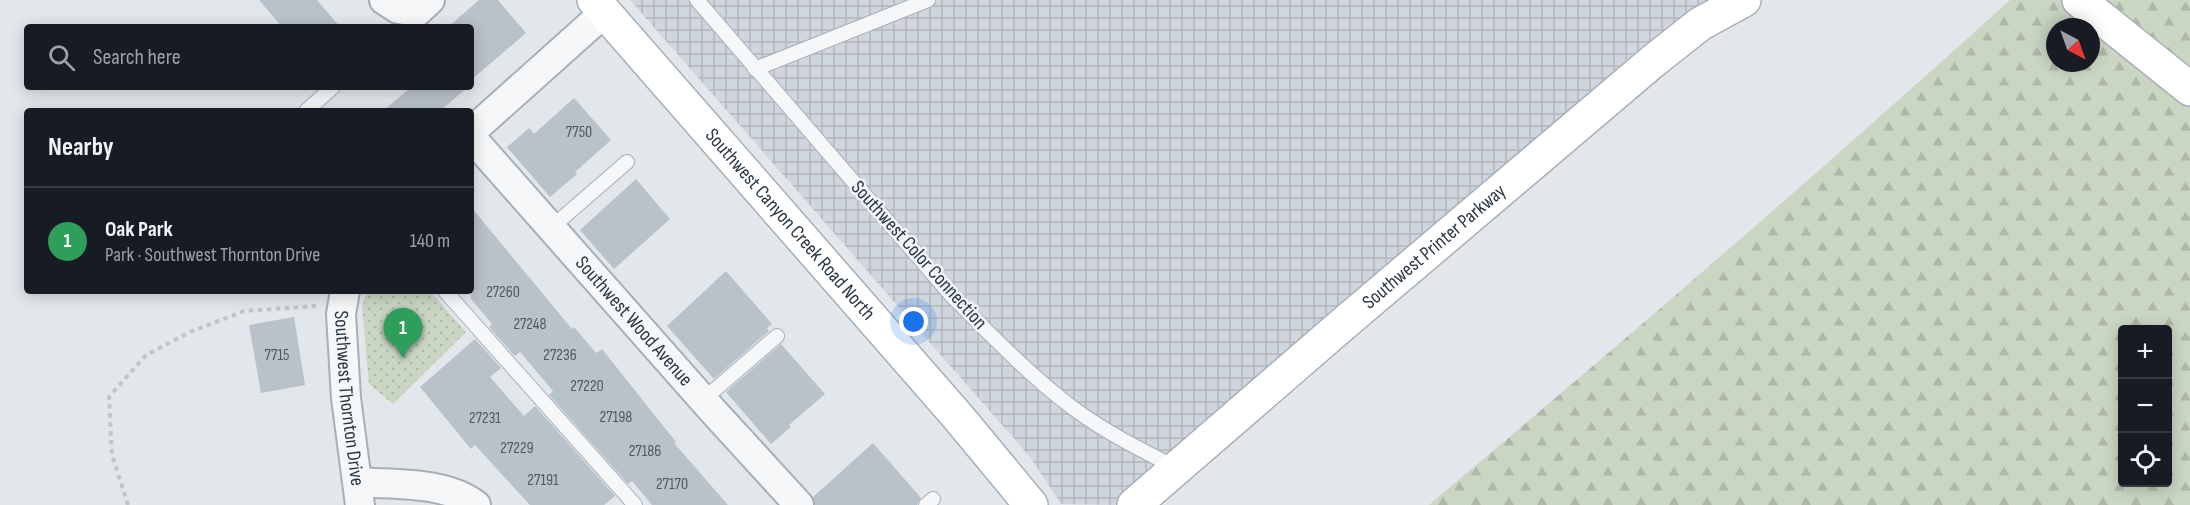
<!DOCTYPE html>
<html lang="en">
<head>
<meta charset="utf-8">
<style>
	body { margin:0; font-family:"Sofia Sans Condensed",sans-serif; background:#20242c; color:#f1f3f6 }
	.controls { position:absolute; right:18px; bottom:18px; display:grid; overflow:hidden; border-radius:6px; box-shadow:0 3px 15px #0003 }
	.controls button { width:54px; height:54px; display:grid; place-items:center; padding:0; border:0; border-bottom:2px solid #363941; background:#171b24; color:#f1f3f6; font:30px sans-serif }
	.compass { position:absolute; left:2046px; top:18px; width:54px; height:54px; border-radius:50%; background:#171b24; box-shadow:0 3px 15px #0003; rotate:139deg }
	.you { position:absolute; left:914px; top:322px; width:21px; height:21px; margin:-15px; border:4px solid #fff; border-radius:50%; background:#1a73e8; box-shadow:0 0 0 9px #1a73e833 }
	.badge { display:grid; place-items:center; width:39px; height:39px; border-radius:50%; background:#d7406d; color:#fff; font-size:20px; font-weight:700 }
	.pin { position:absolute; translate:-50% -50px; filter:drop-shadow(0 2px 3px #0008) }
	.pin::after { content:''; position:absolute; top:32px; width:21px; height:18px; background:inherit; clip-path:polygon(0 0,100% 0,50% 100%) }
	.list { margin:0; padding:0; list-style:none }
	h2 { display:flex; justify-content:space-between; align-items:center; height:78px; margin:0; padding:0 24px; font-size:26px }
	h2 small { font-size:20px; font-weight:400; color:#9ea1a6 }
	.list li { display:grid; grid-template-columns:39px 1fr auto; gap:18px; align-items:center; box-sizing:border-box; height:108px; padding:0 24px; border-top:2px solid #363941 }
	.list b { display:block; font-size:22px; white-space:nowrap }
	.list p { margin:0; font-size:20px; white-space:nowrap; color:#9ea1a6 }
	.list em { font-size:20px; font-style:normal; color:#9ea1a6 }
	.icon { flex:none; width:33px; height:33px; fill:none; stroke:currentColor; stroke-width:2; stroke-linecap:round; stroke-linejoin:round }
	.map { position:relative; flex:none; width:2190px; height:505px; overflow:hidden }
	.search { position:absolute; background:#171b24; box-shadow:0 3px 15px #0003; left:24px; top:24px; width:450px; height:66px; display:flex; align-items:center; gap:15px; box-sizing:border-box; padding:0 21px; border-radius:6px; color:#9ea1a6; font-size:22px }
	.panel { position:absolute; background:#171b24; box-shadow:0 3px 15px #0003; left:24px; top:108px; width:450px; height:186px; border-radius:6px }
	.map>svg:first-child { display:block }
</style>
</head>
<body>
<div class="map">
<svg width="2190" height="505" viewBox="0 0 2190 505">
	<defs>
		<pattern id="industrial-grid" width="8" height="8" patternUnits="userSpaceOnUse" patternTransform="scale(1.5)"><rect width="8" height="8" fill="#d0d6dd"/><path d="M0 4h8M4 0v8" fill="none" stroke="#b3b8bf"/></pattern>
		<pattern id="forest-firs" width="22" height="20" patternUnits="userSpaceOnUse" patternTransform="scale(1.5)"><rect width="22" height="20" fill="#cad5c2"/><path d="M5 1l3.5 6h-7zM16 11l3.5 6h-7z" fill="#aeb7a8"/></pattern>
		<pattern id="park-dots" width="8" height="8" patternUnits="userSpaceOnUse" patternTransform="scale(1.5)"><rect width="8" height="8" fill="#cad5c2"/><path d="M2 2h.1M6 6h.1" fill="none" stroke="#aeb7a8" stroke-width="1.8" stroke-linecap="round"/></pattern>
	</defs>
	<rect width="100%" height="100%" fill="#e2e7eb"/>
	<path fill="url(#industrial-grid)" d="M630,0H1709L1635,52L1115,505L1061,504L1030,457Z"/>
	<path fill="url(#forest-firs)" fill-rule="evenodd" d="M2010,0H2190V505H1429C1625,340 1820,172 2010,0ZM2055,27H2091V63H2055ZM2122,330H2168V482H2122Z"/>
	<path fill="url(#park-dots)" d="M367,291H430L466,332L393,404L369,384L362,306Z"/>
	<g fill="#b9c1c9">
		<path d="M259,0H317L340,27H282Z"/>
		<path d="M479,0H498L526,33L471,80V27H448Z"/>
		<path d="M411,87H468L440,111H383Z"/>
		<path d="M574,98L611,140L575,172L577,174L550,197L507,147L529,128L534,134Z"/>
		<path d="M636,179L670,219L614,269L580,230Z"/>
		<path d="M471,207L572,329L574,327L596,353L602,349L676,442L674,443L728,505H652L632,481L628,484L549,395L553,391L520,352L515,356L489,327L492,324L471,299Z"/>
		<path d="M726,271L772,324L767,328L769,331L714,379L667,326Z"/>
		<path d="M294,317L305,385L261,393L249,325Z"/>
		<path d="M475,339L501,368L490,377L524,416L535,406L615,496L604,505H530L475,445L471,449L420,387Z"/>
		<path d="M781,344L825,394L789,425L791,427L771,444L726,392Z"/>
		<path d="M873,443L921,498L917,505H815L813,497Z"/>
	</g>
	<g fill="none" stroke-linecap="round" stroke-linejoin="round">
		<defs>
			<g id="lane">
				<path d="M697,0L951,295C990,334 1029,375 1073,408C1105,432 1141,450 1177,468"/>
				<path d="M755,69L928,0"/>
				<path d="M306,111L333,87"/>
				<path d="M552,227L627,162"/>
				<path d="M445,291L635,505"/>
				<path d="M703,400L777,336"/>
				<path d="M926,505L933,499"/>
			</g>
			<g id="street">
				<path d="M384,0L398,9L417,12L430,0"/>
				<path d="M471,132L605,12"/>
				<path id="s1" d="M471,137L713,411L799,505"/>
				<path id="s2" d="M345,291L341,314L346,398L360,505"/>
				<path d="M358,482C395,485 445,481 476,505"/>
			</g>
			<g id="secondary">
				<path id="s3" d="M594,0L959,418L1031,505"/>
				<path d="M2079,0L2190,89"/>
				<path id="s4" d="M1134,505L1342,325L1652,62L1700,24L1744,0"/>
			</g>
		</defs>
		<use href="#lane" stroke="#a7afb6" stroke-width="16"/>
		<use href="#street" stroke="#a7afb6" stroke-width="32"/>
		<use href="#secondary" stroke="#a7afb6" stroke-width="36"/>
		<path stroke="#c0c5ca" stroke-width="4" stroke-dasharray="4.5 4.5" stroke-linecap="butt" d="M128,505L112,455L109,397L146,355L190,332L244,311L317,306"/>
		<use href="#lane" stroke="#f5f7f9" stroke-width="14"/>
		<use href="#street" stroke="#f5f7f9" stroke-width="28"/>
		<use href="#secondary" stroke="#fff" stroke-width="33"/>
	</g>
	<g text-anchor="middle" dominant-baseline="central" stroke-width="5" stroke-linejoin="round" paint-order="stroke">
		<g font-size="16" fill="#4d5a65">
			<text x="579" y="132">7750</text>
			<text x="503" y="292">27260</text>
			<text x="530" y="324">27248</text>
			<text x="277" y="355">7715</text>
			<text x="560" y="355">27236</text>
			<text x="587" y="386">27220</text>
			<text x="616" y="417">27198</text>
			<text x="485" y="418">27231</text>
			<text x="517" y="448">27229</text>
			<text x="645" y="451">27186</text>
			<text x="543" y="480">27191</text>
			<text x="672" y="484">27170</text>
		</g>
		<g font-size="20" fill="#293744" stroke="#f2f5f8">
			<text stroke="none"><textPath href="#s3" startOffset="298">Southwest Canyon Creek Road North</textPath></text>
			<text stroke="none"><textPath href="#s4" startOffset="396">Southwest Printer Parkway</textPath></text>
			<text transform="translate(919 255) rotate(48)">Southwest Color Connection</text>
			<text stroke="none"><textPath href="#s1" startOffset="246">Southwest Wood Avenue</textPath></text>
			<text stroke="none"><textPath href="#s2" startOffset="108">Southwest Thornton Drive</textPath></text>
		</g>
	</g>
</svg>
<div class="controls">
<button>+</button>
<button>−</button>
<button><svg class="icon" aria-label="locate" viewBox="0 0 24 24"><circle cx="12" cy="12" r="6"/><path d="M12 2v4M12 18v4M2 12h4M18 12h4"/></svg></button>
</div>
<svg class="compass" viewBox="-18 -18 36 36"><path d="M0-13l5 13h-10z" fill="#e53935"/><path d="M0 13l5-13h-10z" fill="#9ea1a6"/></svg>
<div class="you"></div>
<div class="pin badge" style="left:403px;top:358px;background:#2e9e5b">1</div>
<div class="search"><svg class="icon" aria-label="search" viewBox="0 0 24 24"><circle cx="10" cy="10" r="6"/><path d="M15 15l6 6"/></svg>Search here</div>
<section class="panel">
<h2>Nearby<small></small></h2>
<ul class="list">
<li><span class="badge" style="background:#2e9e5b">1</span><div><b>Oak Park</b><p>Park · Southwest Thornton Drive</p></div><em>140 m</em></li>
</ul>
</section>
</div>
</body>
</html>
